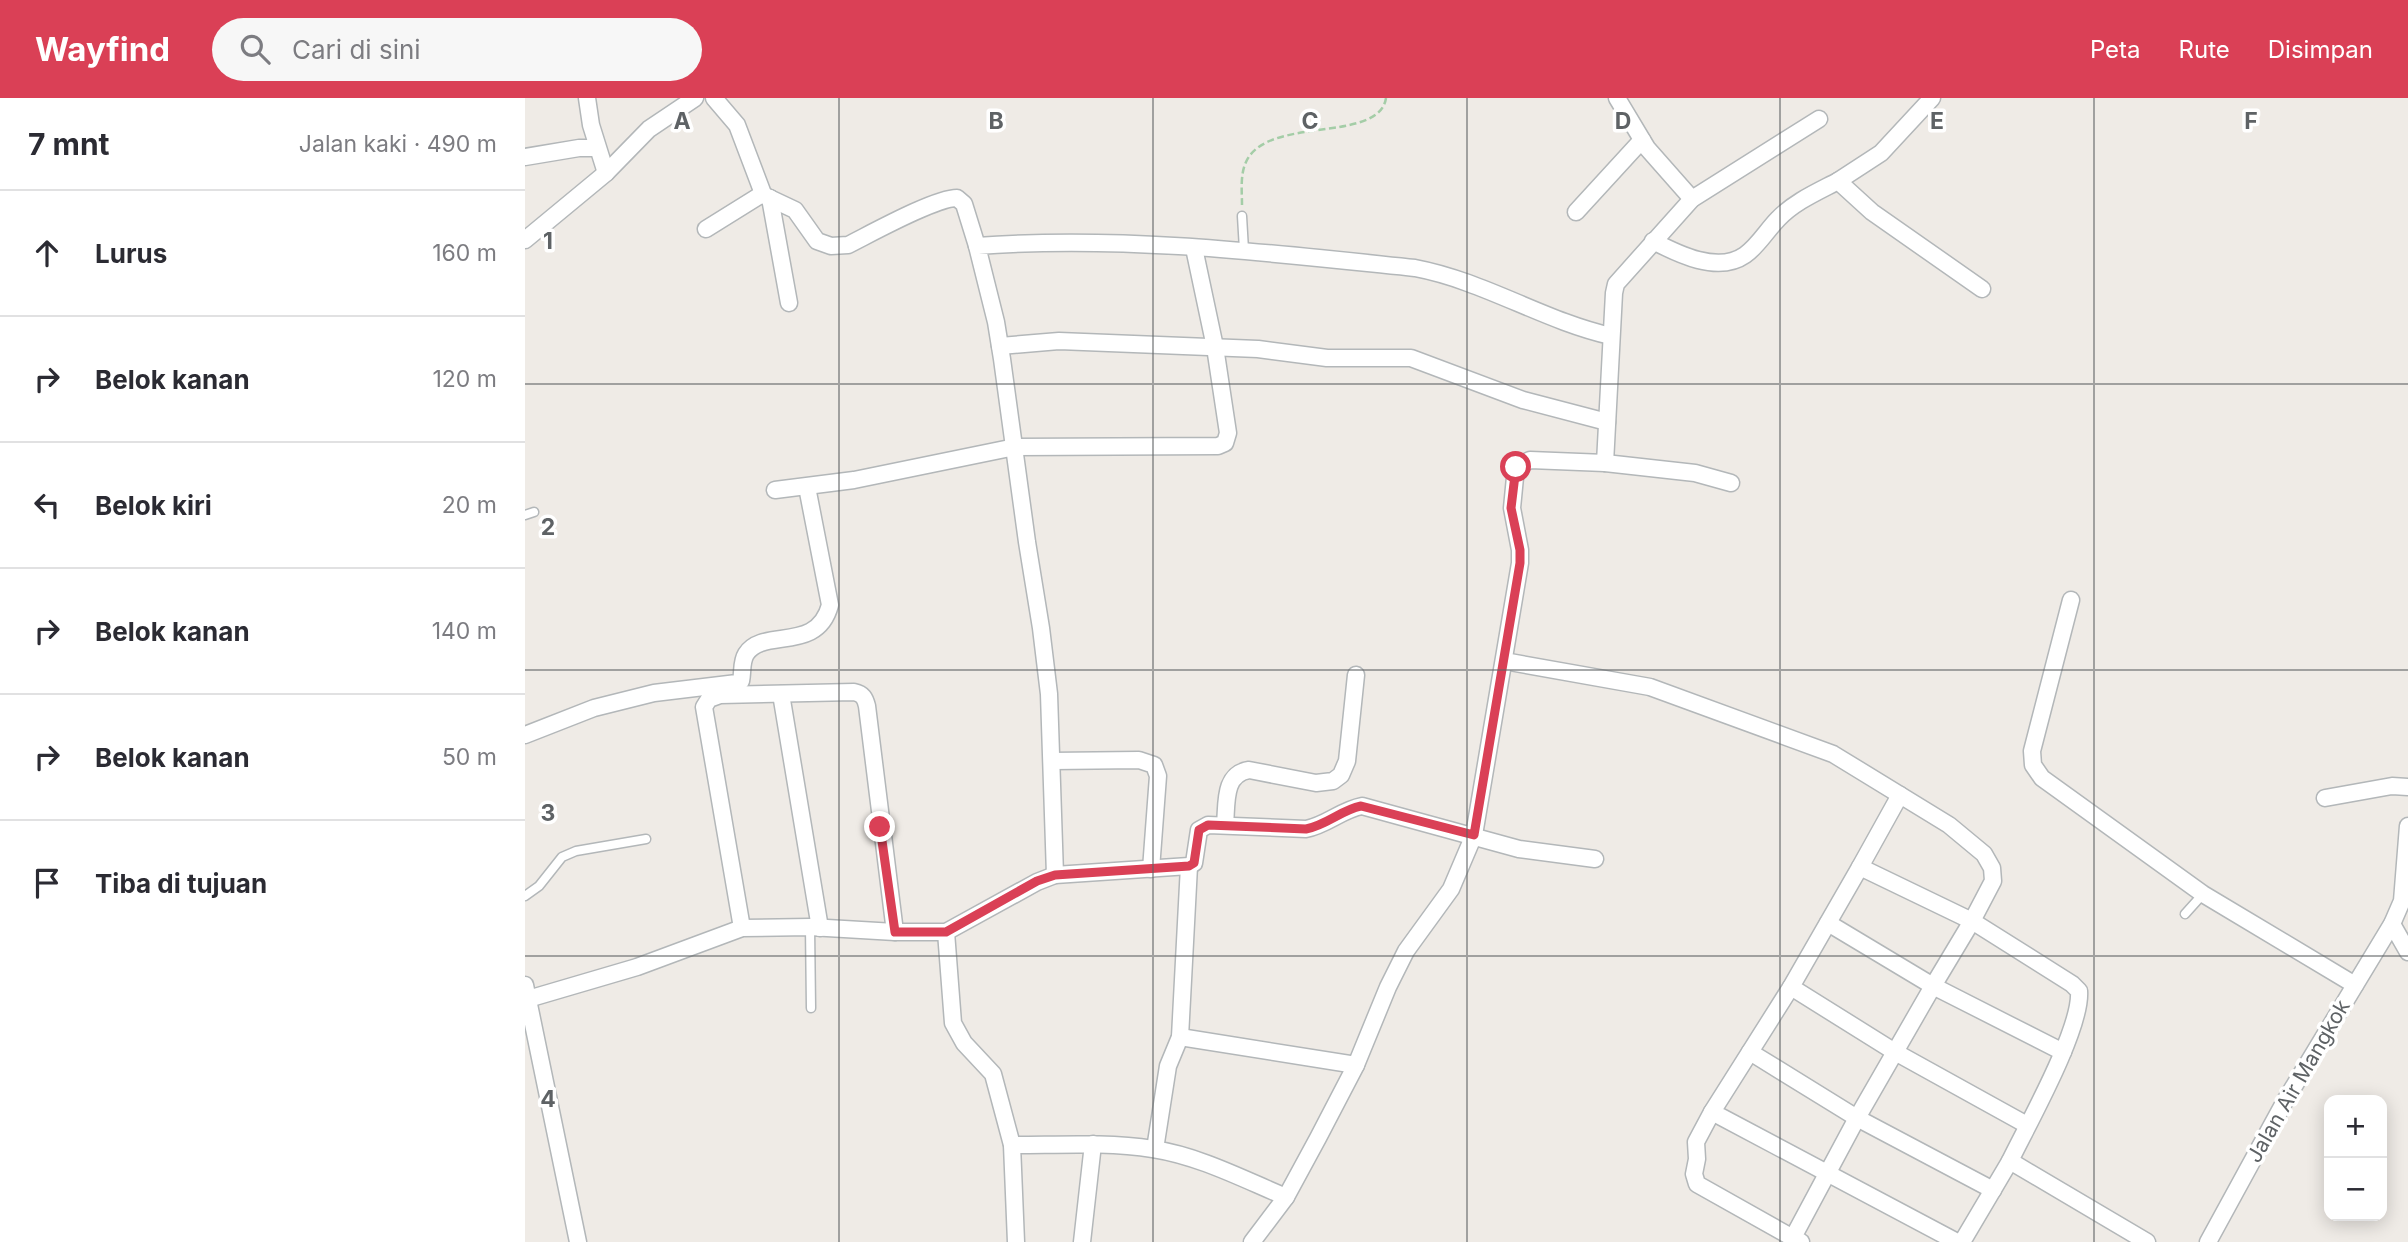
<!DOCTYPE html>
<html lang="id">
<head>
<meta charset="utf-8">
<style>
	body { margin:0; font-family:Inter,sans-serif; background:#f7f7f7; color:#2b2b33 }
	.controls { position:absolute; right:21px; bottom:21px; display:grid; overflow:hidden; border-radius:14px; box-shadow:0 4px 18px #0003 }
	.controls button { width:63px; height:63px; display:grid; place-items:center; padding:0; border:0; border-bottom:2px solid #e1e1e2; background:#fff; color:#2b2b33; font:35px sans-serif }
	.stop { position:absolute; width:21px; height:21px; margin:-16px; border:5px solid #da4056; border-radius:50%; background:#fff }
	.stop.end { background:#da4056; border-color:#fff; box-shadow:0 2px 7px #0008 }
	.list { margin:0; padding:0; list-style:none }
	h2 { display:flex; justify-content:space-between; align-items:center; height:91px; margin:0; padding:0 28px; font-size:30px }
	h2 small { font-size:23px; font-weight:400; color:#7c7c81 }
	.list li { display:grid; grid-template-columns:46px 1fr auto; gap:21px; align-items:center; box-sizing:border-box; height:126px; padding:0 28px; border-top:2px solid #e1e1e2 }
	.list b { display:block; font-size:26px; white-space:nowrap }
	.list em { font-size:23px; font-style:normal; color:#7c7c81 }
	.icon { flex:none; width:38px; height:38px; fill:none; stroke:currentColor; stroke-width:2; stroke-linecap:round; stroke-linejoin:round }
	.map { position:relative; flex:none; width:1883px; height:1144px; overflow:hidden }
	header { display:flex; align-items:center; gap:42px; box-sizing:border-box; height:98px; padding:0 35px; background:#da4056; color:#fff }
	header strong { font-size:33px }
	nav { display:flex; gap:38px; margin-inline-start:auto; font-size:24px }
	.search { width:490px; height:63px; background:#f7f7f7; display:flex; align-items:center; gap:18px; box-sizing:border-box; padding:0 24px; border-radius:38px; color:#7c7c81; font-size:26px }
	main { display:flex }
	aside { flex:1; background:#fff }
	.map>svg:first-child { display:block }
</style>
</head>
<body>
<header>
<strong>Wayfind</strong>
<div class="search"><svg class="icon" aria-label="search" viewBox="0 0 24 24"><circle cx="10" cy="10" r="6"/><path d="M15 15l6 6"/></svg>Cari di sini</div>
<nav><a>Peta</a><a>Rute</a><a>Disimpan</a></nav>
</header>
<main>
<aside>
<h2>7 mnt<small>Jalan kaki · 490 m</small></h2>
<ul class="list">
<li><svg class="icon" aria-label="ahead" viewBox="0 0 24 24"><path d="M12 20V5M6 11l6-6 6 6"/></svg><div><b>Lurus</b></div><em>160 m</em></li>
<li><svg class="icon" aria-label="right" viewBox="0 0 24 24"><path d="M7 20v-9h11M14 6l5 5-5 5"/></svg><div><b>Belok kanan</b></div><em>120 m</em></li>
<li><svg class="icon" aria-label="left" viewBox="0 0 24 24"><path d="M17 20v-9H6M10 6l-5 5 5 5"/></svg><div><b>Belok kiri</b></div><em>20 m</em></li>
<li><svg class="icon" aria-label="right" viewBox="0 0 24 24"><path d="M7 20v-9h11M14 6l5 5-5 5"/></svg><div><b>Belok kanan</b></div><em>140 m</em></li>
<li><svg class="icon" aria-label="right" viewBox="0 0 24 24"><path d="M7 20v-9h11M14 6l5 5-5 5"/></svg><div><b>Belok kanan</b></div><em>50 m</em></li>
<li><svg class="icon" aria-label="arrive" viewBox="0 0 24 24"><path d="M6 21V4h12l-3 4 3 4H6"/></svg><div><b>Tiba di tujuan</b></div></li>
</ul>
</aside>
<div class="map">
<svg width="1883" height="1144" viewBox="0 0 1883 1144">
	<rect width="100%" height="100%" fill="#efebe6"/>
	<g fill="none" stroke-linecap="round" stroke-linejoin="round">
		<defs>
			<g id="lane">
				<path d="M717,118L719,152"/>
				<path d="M0,417L9,414"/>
				<path d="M0,798L14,788L37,759L51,753L121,741"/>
				<path d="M1660,816L1678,796"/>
				<path d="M285,829L286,910"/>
			</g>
			<g id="street">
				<path d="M62,0L66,27L81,75"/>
				<path d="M1092,0L1122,50L1167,101"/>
				<path d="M0,59L54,50H72"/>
				<path d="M1313,83L1356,55L1407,0"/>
				<path d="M236,96L270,112L292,143L306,148L323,147C347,135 410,100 432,100L439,106L452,148"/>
				<path d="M245,100L264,205"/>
				<path d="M1051,114L1117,42"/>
				<path d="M181,131L234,98L237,93L212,27L189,0"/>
				<path d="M0,142L81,75L124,31L170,0"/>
				<path d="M1128,143C1153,156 1193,176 1220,157C1233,148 1242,132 1253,121C1269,104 1292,94 1313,83L1347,114L1457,191"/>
				<path d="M475,248L534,243L733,251L802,260H886L998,302L1082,324"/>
				<path d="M1080,365L1170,375L1206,385"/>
				<path d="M250,392L329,382L490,349L693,348L700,345L703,335L690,249L669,150"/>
				<path d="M1546,502L1507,653L1508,667L1517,680L1678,796L1830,887"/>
				<path d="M979,563L1125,589L1308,656L1424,727L1459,756L1467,770L1468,783L1447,823L1547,886L1554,893C1557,930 1503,1026 1485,1063L1622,1144"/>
				<path d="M256,596L295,830"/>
				<path d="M0,637L69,610L129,595L212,585L216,583C218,574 216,564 221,556C238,529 292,556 305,507L282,389"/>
				<path d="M527,663L614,662L629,667L633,678L626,771"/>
				<path d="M1375,697L1335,769L1447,823L1408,888L1538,954"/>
				<path d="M1800,700L1867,688L1883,689"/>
				<path d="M700,727C702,706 698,676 724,672L791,685L808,683L816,677L822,663L831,577"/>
				<path d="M1335,769L1266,889L1370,954L1502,1027"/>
				<path d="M530,777L524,596L516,530L502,444L477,261L471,224L452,148C597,137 746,155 890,170C959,183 1019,223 1086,238"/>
				<path d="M1867,826L1883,854"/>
				<path d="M217,830L179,609L184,601L195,597L329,594C338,596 340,600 342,608L370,834"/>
				<path d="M421,834L428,925L439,945L468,976L487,1047L491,1144"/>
				<path d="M0,887L53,1144"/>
				<path d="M1266,889L1187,1014L1432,1144"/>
				<path d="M3,901L112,869L217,830L285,829L370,834H421L512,784L530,777L664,768L669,765L674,732L683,727L781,731C802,727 816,712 837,708L994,751L1070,761"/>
				<path d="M655,939L831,967"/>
				<path d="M1225,954L1332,1020L1468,1092"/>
				<path d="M1187,1014L1171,1044L1172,1061L1169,1076L1172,1086L1268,1140"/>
				<path d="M487,1047C534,1047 582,1044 628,1051C674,1058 718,1081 761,1099"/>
				<path d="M630,1051L643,968L655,939L664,768"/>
				<path d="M557,1144L568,1046"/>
				<path d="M727,1144L761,1099L793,1040L831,967L863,889L881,853L926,791L949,737L995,465V452L987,410L991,369L1005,362L1080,365L1089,195L1091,186L1167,101L1294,21"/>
				<path d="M1276,1144L1268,1140L1272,1132L1332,1020L1408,888L1303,825"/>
				<path d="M1437,1144L1485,1063"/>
				<path d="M1683,1144L1760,1003L1867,826L1877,803L1883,728"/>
			</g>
		</defs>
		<use href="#lane" stroke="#b3b7b9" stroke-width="11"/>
		<use href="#street" stroke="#b3b7b9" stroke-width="19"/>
		<path stroke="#a4cda7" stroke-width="2.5" stroke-dasharray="7 3.5" stroke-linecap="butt" d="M717,107C717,93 715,77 721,64C742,17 854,46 861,0"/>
		<use href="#lane" stroke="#fff" stroke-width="8"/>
		<use href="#street" stroke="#fff" stroke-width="16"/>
	</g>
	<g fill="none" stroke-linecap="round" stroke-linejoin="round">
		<path stroke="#da4056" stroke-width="9" d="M355,729L370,834H421L512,783L530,777L664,768L669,765L674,732L683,727L781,731C802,727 816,712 836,708L949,737L995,465V452L986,410L991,369"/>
	</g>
	<path fill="none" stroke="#5e6265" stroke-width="2" stroke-opacity="0.55" d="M314,0V1144M628,0V1144M942,0V1144M1255,0V1144M1569,0V1144M0,286H1883M0,572H1883M0,858H1883"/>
	<g text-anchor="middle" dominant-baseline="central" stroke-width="7" stroke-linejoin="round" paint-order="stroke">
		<g font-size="21" fill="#5e6265" stroke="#fff">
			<text transform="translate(1773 983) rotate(-60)">Jalan Air Mangkok</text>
		</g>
	</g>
	<g font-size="23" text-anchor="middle" font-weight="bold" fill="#5e6265" stroke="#fff" stroke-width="7" stroke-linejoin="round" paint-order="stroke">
		<text x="157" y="31">A</text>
		<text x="471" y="31">B</text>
		<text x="785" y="31">C</text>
		<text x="1098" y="31">D</text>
		<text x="1412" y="31">E</text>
		<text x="1726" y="31">F</text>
		<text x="23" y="151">1</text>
		<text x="23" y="437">2</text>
		<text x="23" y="723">3</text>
		<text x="23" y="1009">4</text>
	</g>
</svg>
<div class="controls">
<button>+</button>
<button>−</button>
</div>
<div class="stop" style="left:991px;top:369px"></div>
<div class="stop end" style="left:355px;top:729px"></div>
</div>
</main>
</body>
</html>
